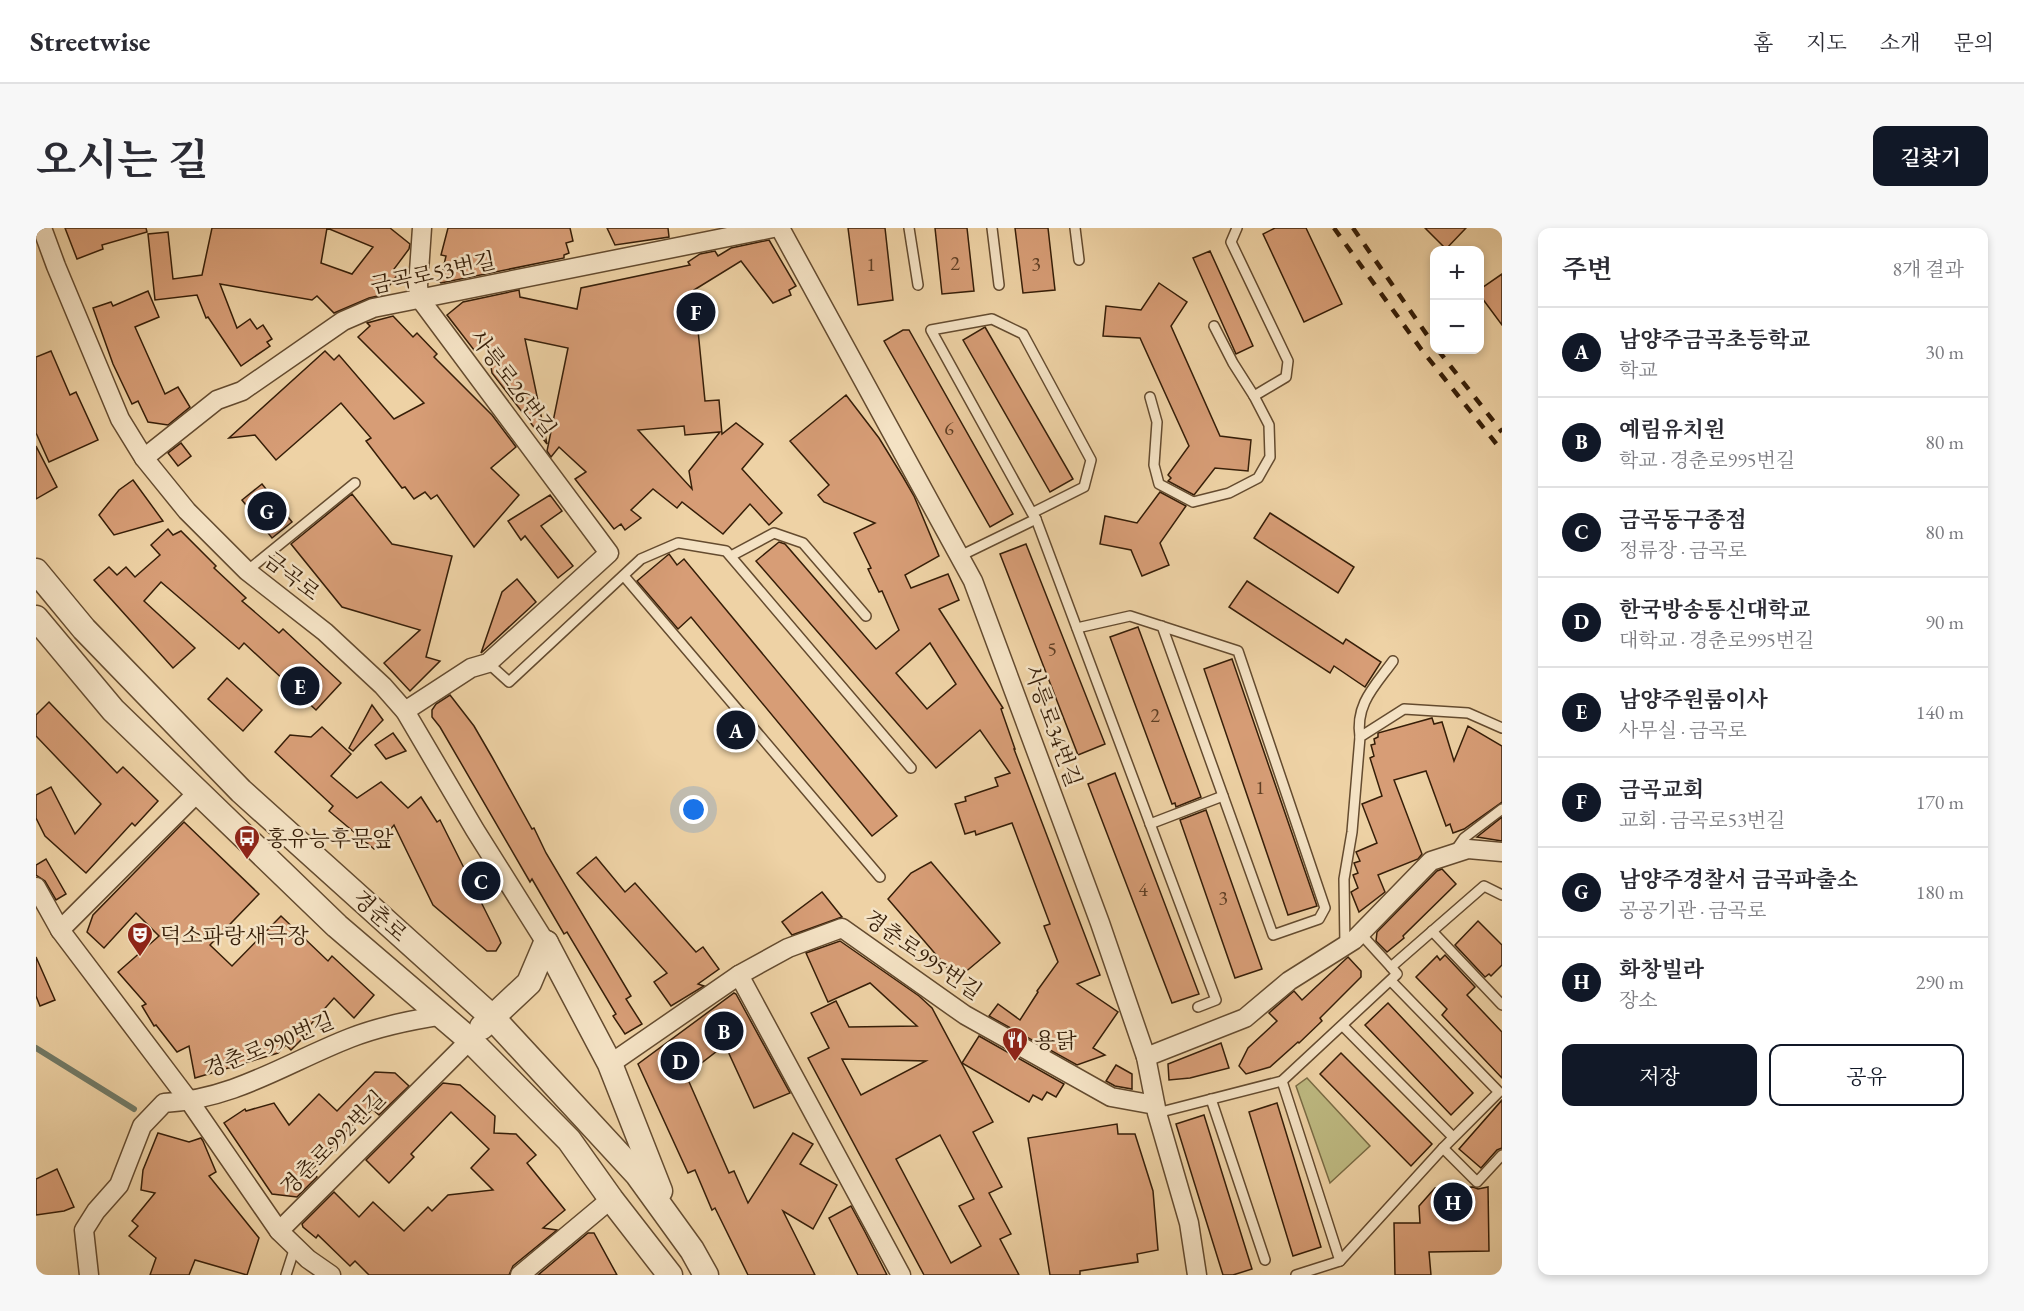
<!DOCTYPE html>
<html lang="ko">
<head>
<meta charset="utf-8">
<style>
	body { margin:0; font-family:"EB Garamond","Noto Serif KR",serif; background:#f7f7f7; color:#2b2b33 }
	.controls { position:absolute; right:18px; top:18px; display:grid; overflow:hidden; border-radius:12px; box-shadow:0 3px 9px #0003 }
	.controls button { width:54px; height:54px; display:grid; place-items:center; padding:0; border:0; border-bottom:2px solid #e1e1e2; background:#fff; color:#2b2b33; font:30px sans-serif }
	.you { position:absolute; left:658px; top:582px; width:21px; height:21px; margin:-15px; border:4px solid #fff; border-radius:50%; background:#1a73e8; box-shadow:0 0 0 9px #1a73e833 }
	.badge { display:grid; place-items:center; width:39px; height:39px; border-radius:50%; background:#111827; color:#fff; font-size:20px; font-weight:700 }
	.pin { position:absolute; translate:-50% -50%; border:3px solid #fff; box-shadow:0 2px 6px #0006 }
	.list { margin:0; padding:0; list-style:none }
	h2 { display:flex; justify-content:space-between; align-items:center; height:78px; margin:0; padding:0 24px; font-size:26px }
	h2 small { font-size:20px; font-weight:400; color:#7c7c81 }
	.list li { display:grid; grid-template-columns:39px 1fr auto; gap:18px; align-items:center; box-sizing:border-box; height:90px; padding:0 24px; border-top:2px solid #e1e1e2 }
	.list b { display:block; font-size:22px; white-space:nowrap }
	.list p { margin:0; font-size:20px; white-space:nowrap; color:#7c7c81 }
	.list em { font-size:20px; font-style:normal; color:#7c7c81 }
	.actions { display:flex; gap:12px; padding:18px 24px }
	.actions a { flex:1; padding:14px 0; border:2px solid #111827; border-radius:12px; text-align:center; font-size:21px; color:#111827 }
	.actions .main { background:#111827; color:#fff }
	.map { position:relative; flex:none; width:1466px; height:1047px; overflow:hidden; border-radius:12px }
	header { display:flex; align-items:center; gap:36px; box-sizing:border-box; height:84px; padding:0 30px; background:#fff; border-bottom:2px solid #e1e1e2 }
	header strong { font-size:28px }
	nav { display:flex; gap:33px; margin-inline-start:auto; font-size:21px }
	.intro { display:flex; align-items:center; justify-content:space-between; box-sizing:border-box; height:144px; padding:0 36px }
	h1 { margin:0; font-size:42px }
	.button { padding:15px 27px; border-radius:12px; background:#111827; color:#fff; font-size:21px; font-weight:700 }
	main { display:flex; gap:36px; padding:0 36px }
	aside { flex:1; background:#fff; border-radius:12px; box-shadow:0 3px 9px #0003 }
	.map>svg:first-child { display:block }
</style>
</head>
<body>
<header>
<strong>Streetwise</strong>
<nav><a>홈</a><a>지도</a><a>소개</a><a>문의</a></nav>
</header>
<div class="intro"><h1>오시는 길</h1><a class="button">길찾기</a></div>
<main>
<div class="map">
<svg width="1466" height="1047" viewBox="0 0 1466 1047">
	<rect width="100%" height="100%" fill="#eed2a5"/>
	<filter id="stains"><feTurbulence type="fractalNoise" baseFrequency=".00333" numOctaves="4"/><feColorMatrix values="0 0 0 0 .2 0 0 0 0 .09 0 0 0 0 .02 0 0 0 .5 -.17"/></filter>
	<radialGradient id="worn" r=".72"><stop offset=".6" stop-color="#630" stop-opacity="0"/><stop offset="1" stop-color="#630" stop-opacity=".3"/></radialGradient>
	<path fill="#beba82" stroke="#7a6c45" stroke-width="1.5" d="M1271,850L1334,918L1294,955L1260,858Z"/>
	<g fill="none" stroke-linecap="round" stroke-linejoin="round">
		<path stroke="#717a67" stroke-width="6" d="M0,820L98,881"/>
	</g>
	<g fill="#d79d76" stroke="#361e08" stroke-width="1.5" fill-rule="evenodd">
		<path d="M29,0H110L111,4L66,17L67,21L41,31Z"/>
		<path d="M176,0H291L285,35L316,46L337,19L291,0H354L374,16L373,21L358,41L363,45L346,67L333,70L298,85L281,68L276,72L184,56L201,100L214,91L221,101L227,97L236,111L231,114L234,118L205,138L172,89L170,90L161,67L119,72L112,6L132,4L137,51L166,47Z"/>
		<path d="M412,0H534L537,13L530,15L533,25L528,27V30L405,55L404,54L410,28L405,27Z"/>
		<path d="M571,0H632L633,9L579,17Z"/>
		<path d="M812,0H849L857,72L822,77Z"/>
		<path d="M899,0H931L938,63L906,66Z"/>
		<path d="M979,0H1012L1019,62L987,65Z"/>
		<path d="M1239,0H1270L1306,76L1268,94L1227,6Z"/>
		<path d="M1389,0H1430L1410,21Z"/>
		<path d="M733,12L760,58L753,62L755,67L737,75L705,33L658,62L669,173L683,172L686,206L700,195L727,216L706,241L746,285L733,297L714,276L687,306L646,274L641,280L617,261L595,282L605,290L589,302L585,296L578,301L539,251L550,244L523,219L515,229L511,223L532,120L489,111L511,216L456,145L451,112L438,122L411,87L427,74L483,62L484,69L541,81L545,60L654,37L652,34L664,26L679,23L682,28L695,20ZM648,198L649,207L684,204L653,243L656,261L602,202Z"/>
		<path d="M1174,23L1217,118L1200,126L1157,30Z"/>
		<path d="M1466,46V97L1443,66V62Z"/>
		<path d="M1123,55L1151,74L1135,98L1184,208L1215,212L1212,243L1179,240L1158,267L1132,253L1135,250L1132,247L1153,218L1104,110L1067,108L1070,78L1105,82Z"/>
		<path d="M112,63L123,89L99,99L129,166L142,159L154,179L132,197L112,194L102,173L96,176L77,136L57,80L75,74L77,78Z"/>
		<path d="M357,88L377,109L381,105L401,126L398,129L456,187L480,219L455,240L483,267L438,319L401,267L395,271L389,264L378,271L369,259L366,260L330,213L335,210L305,175L240,232L219,207L193,210L289,123L298,132L303,127L358,191L388,175L322,109L334,98L331,95Z"/>
		<path d="M949,99L1037,251L1014,264L927,112Z"/>
		<path d="M867,102H873L977,286L954,299L848,113Z"/>
		<path d="M15,123L34,167L40,164L62,212L13,234L0,205V129Z"/>
		<path d="M810,167L843,210L867,249L878,268L903,328L869,347L875,360L912,346L923,372L903,381L967,480L965,481L979,521H978L1064,747L1041,756L1082,784L1057,820L1069,827L1041,837L953,788L962,776L984,792L1002,764L1001,763L1022,734L1008,698L1014,696L976,595L940,607L939,603L929,606L919,576L930,573L929,569L962,558L959,550L974,545L944,502L900,540L720,333L743,314L749,316L840,421L863,402L846,363L843,364L832,341L835,340L818,305L839,295L788,274L782,267L793,257L754,213ZM894,415L920,456L891,481L860,445Z"/>
		<path d="M145,215L155,228L142,238L132,225Z"/>
		<path d="M0,218L21,259L0,271Z"/>
		<path d="M97,252L127,293L78,307L63,287L83,262Z"/>
		<path d="M226,256L256,294L236,310L206,272Z"/>
		<path d="M1124,264L1150,278L1124,315L1133,337L1106,348L1095,322L1064,316L1069,288L1101,295Z"/>
		<path d="M316,266L356,316L416,328L390,429L404,433L374,463L348,435L384,402L306,379L255,316Z"/>
		<path d="M514,267L526,283L505,298L537,338L522,350L489,308L485,312L472,293Z"/>
		<path d="M1234,285L1318,339L1302,365L1218,310Z"/>
		<path d="M132,301L137,307L145,303L180,338L178,340L210,370L206,373L243,405L247,401L305,455L280,482L208,415L203,421L125,354L108,373L159,420L137,440L58,352L73,339L81,347L90,339L99,349L124,327L115,317Z"/>
		<path d="M990,316L1069,516L1042,527L964,326Z"/>
		<path d="M633,326L641,337L648,331L861,588L836,608L655,389L642,401L601,353Z"/>
		<path d="M481,351L500,374L445,425L466,364Z"/>
		<path d="M1211,353L1307,416L1310,411L1345,434L1329,459L1298,438L1294,445L1193,379Z"/>
		<path d="M1102,399L1165,569L1140,579L1139,575L1136,576L1074,409Z"/>
		<path d="M1196,431L1281,678L1252,687L1168,441Z"/>
		<path d="M191,450L226,482L207,503L172,471Z"/>
		<path d="M414,467L438,498L456,529L496,601L498,600L510,625L595,768L590,771L606,796L589,806L577,788L580,786L531,704L528,706L496,651L494,654L404,499L396,489V482L400,476Z"/>
		<path d="M13,474L81,545L87,539L122,573L99,598L96,595L50,645L9,608L0,590V567L15,559L39,606L65,576L0,508V487Z"/>
		<path d="M336,477L347,492L317,523L313,520Z"/>
		<path d="M1396,490L1398,496L1406,494L1418,533L1432,498L1466,518V574L1428,601L1417,605L1414,596L1410,598L1390,543L1358,552L1386,626L1382,631L1342,647L1349,664L1323,684L1315,664L1322,660L1317,647L1322,645L1318,635L1324,633L1320,624L1341,615L1326,576L1346,568L1334,530L1338,528L1335,517L1339,516L1338,511L1342,509V505Z"/>
		<path d="M286,499L315,526L295,548L321,570L345,554L372,580L385,569L401,594L404,592L463,710L465,715L460,723H451L397,677L358,597L338,621L293,583L297,578L239,524L254,507L275,509Z"/>
		<path d="M357,505L370,523L350,531L339,517Z"/>
		<path d="M1079,545L1163,766L1136,775L1052,556Z"/>
		<path d="M1170,582L1226,741L1199,750L1144,592Z"/>
		<path d="M1466,589V613L1441,609Z"/>
		<path d="M148,594L223,666L174,717L196,738L245,688L292,733L296,728L338,767L318,790L298,770L268,804L271,806L255,822L250,817L242,825L159,850L153,818L141,824L120,797L118,798L106,778L110,776L82,744L123,708L100,685L68,720L51,704L57,687Z"/>
		<path d="M560,629L589,664L599,655L660,724L667,719L683,741L662,756L668,758L635,778L618,754L631,745L541,645Z"/>
		<path d="M10,631L30,666L20,672L9,653L0,647V637Z"/>
		<path d="M895,634L964,715L921,751L852,671L875,645Z"/>
		<path d="M1406,641L1420,656L1367,708L1368,710L1351,724L1340,713L1341,704L1401,643Z"/>
		<path d="M786,664L806,689L756,707L746,694Z"/>
		<path d="M1442,693L1466,717V737L1455,748L1453,746L1449,749L1419,717Z"/>
		<path d="M804,713L883,768L896,780L957,894L937,904L966,959L953,965L975,1006L964,1011L983,1047H888L772,830L793,820L775,785L800,773L813,799L881,798L834,755L792,774L770,725ZM806,831L890,833L825,867ZM904,907L938,971L923,978L945,1018L915,1035L860,931Z"/>
		<path d="M1409,727L1439,759L1431,767L1466,804V850L1406,787L1411,781L1380,749L1401,728L1404,732Z"/>
		<path d="M0,729L19,772L4,778L0,768Z"/>
		<path d="M1312,729L1325,743V749L1284,790L1286,793L1263,815L1262,814L1234,839L1210,846L1203,838L1212,820L1241,793L1233,785L1258,763L1266,772Z"/>
		<path d="M698,765L700,766L754,865L718,880L689,817L650,847L693,945L698,943L712,975L757,905L777,916L764,936L801,957L777,1001L747,983L779,1047H712L679,980L676,982L659,942L652,945L602,836Z"/>
		<path d="M1352,775L1437,865L1415,887L1329,797Z"/>
		<path d="M943,808L1028,856L1020,869L1011,864L1006,872L997,867L993,874L926,835Z"/>
		<path d="M1185,815L1193,840L1154,850L1133,852L1132,836Z"/>
		<path d="M1305,825L1396,916L1375,938L1284,846Z"/>
		<path d="M1080,837L1096,846V861L1079,858L1070,853Z"/>
		<path d="M339,844L359,845L373,858L343,887L336,881L323,895L321,893L281,934L282,936L274,942L281,949L261,969L236,966L188,895L209,881L210,883L238,875L253,897L283,866L301,883Z"/>
		<path d="M407,855L424,857L459,888L458,905L480,906L500,927L491,935L529,982L507,1000L521,1002L477,1038L473,1047H333L319,1033L314,1038L282,1007L280,1010L267,999L266,996L298,964L323,989L337,974L368,1003L392,979L396,983L412,967L457,962L435,940L453,921L415,884L375,926L378,929L353,955L330,932Z"/>
		<path d="M1466,872V920L1461,922L1445,940L1423,921Z"/>
		<path d="M1241,875L1285,1019L1257,1028L1213,884Z"/>
		<path d="M1168,887L1216,1041L1197,1047H1187L1140,896Z"/>
		<path d="M1081,896L1082,906H1099L1117,963L1122,1022L1101,1026L1102,1034L1044,1043V1047H1014L992,910Z"/>
		<path d="M122,905L153,914L165,910L167,913L180,944L173,948L223,1010L211,1047L159,1032L153,1047H114L120,1030L93,1008L102,998L96,993L119,965L105,962L107,942Z"/>
		<path d="M21,941L38,979L28,983L0,987V951Z"/>
		<path d="M1437,959L1442,961L1452,959L1453,1023L1393,1024L1395,1047H1359L1358,995H1384L1383,978L1399,960Z"/>
		<path d="M815,978L829,1004L851,1047H822L793,990Z"/>
		<path d="M552,1005H558L581,1047H502Z"/>
	</g>
	<g fill="none" stroke-linecap="round" stroke-linejoin="round">
		<defs>
			<g id="service">
				<path d="M873,0L882,57"/>
				<path d="M956,0L963,57"/>
				<path d="M1039,0L1043,32"/>
				<path d="M1178,98L1197,135L1218,168"/>
				<path d="M1114,169L1121,194L1118,237L1123,256L1157,274L1193,265L1222,250L1234,229L1233,197L1218,168L1250,149L1252,133L1195,14L1201,0"/>
				<path d="M1000,291L1180,772L1162,779"/>
				<path d="M695,328L738,305L767,315L830,388"/>
				<path d="M924,328L1000,291L996,285L895,102L956,91L987,106L1055,232L1048,259L996,285"/>
				<path d="M211,343L319,255"/>
				<path d="M588,348L844,649"/>
				<path d="M1041,400L1094,388L1202,423L1289,680L1283,691L1237,707L1126,398"/>
				<path d="M452,435L473,454L605,331L642,315L690,323L875,540"/>
				<path d="M1324,509C1319,476 1339,458 1357,433"/>
				<path d="M1114,596L1187,568"/>
				<path d="M1419,623L1428,610L1466,581"/>
				<path d="M1396,703L1466,777"/>
				<path d="M1324,705L1355,739"/>
				<path d="M1309,718L1308,651L1316,604L1324,509L1368,481L1432,485L1466,500"/>
				<path d="M1307,798L1417,909"/>
				<path d="M1246,853L1304,1033"/>
				<path d="M1175,871L1229,1032"/>
				<path d="M1121,885L1246,853L1361,746L1355,739L1448,658L1466,667"/>
				<path d="M1407,920L1441,954L1466,927"/>
				<path d="M250,1047L259,1019"/>
				<path d="M1260,1047L1304,1033L1407,920L1463,864L1355,753"/>
			</g>
			<g id="minor">
				<path d="M6,0L20,38L84,191L108,230L151,283L211,343L289,404L347,458L369,483L439,602L510,715"/>
				<path d="M744,0L937,353L1064,695L1110,829L1121,885L1153,995L1161,1047"/>
				<path d="M108,230L181,172L206,163L307,93L337,80L737,0"/>
				<path d="M369,483L435,440L452,435L573,325L384,71L382,58L386,0"/>
				<path d="M0,659L24,702L154,874L243,1003"/>
				<path d="M24,702L162,564"/>
				<path d="M703,747L865,1047"/>
				<path d="M1110,829L1209,790L1253,753L1318,712L1395,633L1432,621L1466,624"/>
				<path d="M574,836L703,747L752,720L806,700L929,787L1075,869L1119,877"/>
				<path d="M53,1047L48,1002L60,983L83,957L106,898L128,875C199,871 250,835 314,810C344,798 375,792 408,787"/>
				<path d="M295,1047L272,1031L243,1003L434,812"/>
				<path d="M484,1047L575,971"/>
			</g>
			<g id="tertiary">
				<path d="M0,343L48,401L205,563L456,789L601,946L656,1022L670,1047"/>
				<path d="M0,390L77,482L162,564L301,698L434,812L533,912L575,971L634,1047"/>
				<path d="M510,715L574,836L624,963"/>
				<path d="M446,799L493,755L510,715"/>
			</g>
		</defs>
		<use href="#service" stroke="#644b2f" stroke-width="12"/>
		<use href="#minor" stroke="#644b2f" stroke-width="21"/>
		<use href="#tertiary" stroke="#644b2f" stroke-width="27"/>
		<use href="#service" stroke="#f4e2c4" stroke-width="9"/>
		<use href="#minor" stroke="#f4e2c4" stroke-width="18"/>
		<use href="#tertiary" stroke="#f4e2c4" stroke-width="24"/>
		<g stroke="#361e08" stroke-width="4.5" stroke-dasharray="10 10" stroke-linecap="butt">
			<path d="M1298,0L1385,121L1466,223"/>
			<path d="M1317,0L1398,117"/>
			<path d="M1402,122L1466,204"/>
		</g>
	</g>
	<defs>
		<symbol id="bus-pin" viewBox="-11 -11 22 30"><path d="M0 17L-7.5 6A9.5 9.5 0 1 1 7.5 6Z" fill="#8f2418" stroke="#f4e2c4"/><path d="M-5-6H5V4H4V6H2V4H-2V6H-4V4H-5ZM-3.5-4V0h7V-4ZM-3.5 1.2v1.5H-2V1.2ZM2 1.2v1.5H3.5V1.2Z" fill="#fff"/></symbol>
		<symbol id="theatre-pin" viewBox="-11 -11 22 30"><path d="M0 17L-7.5 6A9.5 9.5 0 1 1 7.5 6Z" fill="#8f2418" stroke="#f4e2c4"/><path d="M-5-5.5Q0-4 5-5.5V0Q5 5 0 6Q-5 5-5 0ZM-3.3-2.5H-1v1.5H-3.3ZM1-2.5H3.3v1.5H1ZM-2.8 1Q0 5.5 2.8 1Z" fill="#fff"/></symbol>
		<symbol id="restaurant-pin" viewBox="-11 -11 22 30"><path d="M0 17L-7.5 6A9.5 9.5 0 1 1 7.5 6Z" fill="#8f2418" stroke="#f4e2c4"/><path d="M-5-6h1v4h1v-4h1v4h1v-4h1v5L-1.5 .5V6h-2V.5L-5-1ZM5-6V6H3V1.5H1.5Q1.5-4 5-6Z" fill="#fff"/></symbol>
	</defs>
	<g fill-rule="evenodd">
		<use href="#bus-pin" x="196" y="595" width="30" height="40"/>
		<use href="#theatre-pin" x="89" y="692" width="30" height="40"/>
		<use href="#restaurant-pin" x="964" y="797" width="30" height="40"/>
	</g>
	<g text-anchor="middle" dominant-baseline="central" stroke-width="5" stroke-linejoin="round" paint-order="stroke">
		<g font-size="20" fill="#5e3e24">
			<text x="919" y="35">2</text>
			<text x="835" y="36">1</text>
			<text x="1000" y="36">3</text>
			<text x="913" y="200">6</text>
			<text x="1016" y="421">5</text>
			<text x="1119" y="487">2</text>
			<text x="1224" y="559">1</text>
			<text x="1107" y="661">4</text>
			<text x="1187" y="670">3</text>
		</g>
		<g font-size="22" fill="#361e08" stroke="#f4e2c4">
			<text transform="translate(397 45) rotate(-12)">금곡로53번길</text>
			<text transform="translate(477 155) rotate(53)">사릉로26번길</text>
			<text transform="translate(256 348) rotate(38)">금곡로</text>
			<text transform="translate(1017 498) rotate(70)">사릉로34번길</text>
			<text transform="translate(344 688) rotate(42)">경춘로</text>
			<text transform="translate(887 727) rotate(35)">경춘로995번길</text>
			<text transform="translate(233 817) rotate(-22)">경춘로990번길</text>
			<text transform="translate(297 915) rotate(-45)">경춘로992번길</text>
		</g>
		<g font-size="22" fill="#361e08" stroke="#f4e2c4" text-anchor="start">
			<text x="230" y="610">홍유능후문앞</text>
			<text x="124" y="707">덕소파랑새극장</text>
			<text x="998" y="812">용닭</text>
		</g>
	</g>
	<rect width="100%" height="100%" filter="url(#stains)"/>
	<rect width="100%" height="100%" fill="url(#worn)"/>
</svg>
<div class="controls">
<button>+</button>
<button>−</button>
</div>
<div class="you"></div>
<div class="pin badge" style="left:700px;top:502px">A</div>
<div class="pin badge" style="left:688px;top:803px">B</div>
<div class="pin badge" style="left:445px;top:653px">C</div>
<div class="pin badge" style="left:644px;top:833px">D</div>
<div class="pin badge" style="left:264px;top:458px">E</div>
<div class="pin badge" style="left:660px;top:84px">F</div>
<div class="pin badge" style="left:231px;top:283px">G</div>
<div class="pin badge" style="left:1417px;top:974px">H</div>
</div>
<aside>
<h2>주변<small>8개 결과</small></h2>
<ul class="list">
<li><span class="badge">A</span><div><b>남양주금곡초등학교</b><p>학교</p></div><em>30 m</em></li>
<li><span class="badge">B</span><div><b>예림유치원</b><p>학교 · 경춘로995번길</p></div><em>80 m</em></li>
<li><span class="badge">C</span><div><b>금곡동구종점</b><p>정류장 · 금곡로</p></div><em>80 m</em></li>
<li><span class="badge">D</span><div><b>한국방송통신대학교</b><p>대학교 · 경춘로995번길</p></div><em>90 m</em></li>
<li><span class="badge">E</span><div><b>남양주원룸이사</b><p>사무실 · 금곡로</p></div><em>140 m</em></li>
<li><span class="badge">F</span><div><b>금곡교회</b><p>교회 · 금곡로53번길</p></div><em>170 m</em></li>
<li><span class="badge">G</span><div><b>남양주경찰서 금곡파출소</b><p>공공기관 · 금곡로</p></div><em>180 m</em></li>
<li><span class="badge">H</span><div><b>화창빌라</b><p>장소</p></div><em>290 m</em></li>
</ul>
<div class="actions"><a class="main">저장</a><a>공유</a></div>
</aside>
</main>
</body>
</html>
